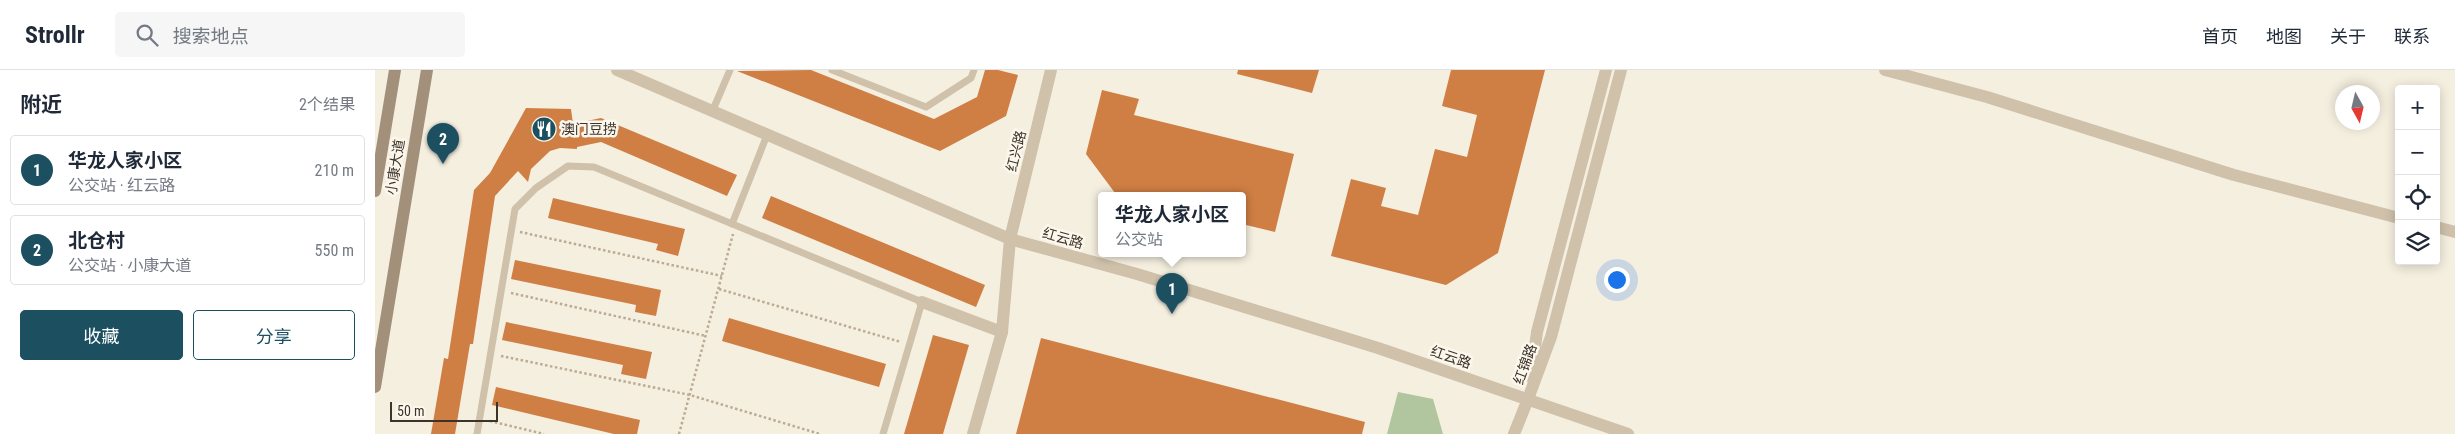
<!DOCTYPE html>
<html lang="zh">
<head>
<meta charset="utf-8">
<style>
	body { margin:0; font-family:"Roboto Condensed","Noto Sans SC",sans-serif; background:#f6f6f7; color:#1f2937 }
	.controls { position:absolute; right:15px; top:15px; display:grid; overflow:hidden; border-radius:5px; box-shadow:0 2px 12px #0003 }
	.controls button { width:45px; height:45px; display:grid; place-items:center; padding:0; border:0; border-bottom:1px solid #e0e1e3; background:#fff; color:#1f2937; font:25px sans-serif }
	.compass { position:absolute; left:1960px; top:15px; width:45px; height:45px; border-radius:50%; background:#fff; box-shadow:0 2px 12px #0003; rotate:172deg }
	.scale { position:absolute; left:15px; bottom:12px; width:108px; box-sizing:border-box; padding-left:5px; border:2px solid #3c332a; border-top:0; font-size:14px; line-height:18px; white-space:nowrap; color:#3c332a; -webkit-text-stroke:4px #fcf7ed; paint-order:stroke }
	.you { position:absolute; left:1241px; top:209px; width:18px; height:18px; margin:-12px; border:4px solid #fff; border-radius:50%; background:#1a73e8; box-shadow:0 0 0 8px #1a73e833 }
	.badge { display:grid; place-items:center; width:32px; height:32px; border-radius:50%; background:#1c5061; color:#fff; font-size:16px; font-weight:700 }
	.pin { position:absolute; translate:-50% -41px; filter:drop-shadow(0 1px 2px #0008) }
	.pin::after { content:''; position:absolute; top:26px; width:18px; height:15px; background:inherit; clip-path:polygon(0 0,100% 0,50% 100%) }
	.popup { position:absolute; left:723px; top:122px; width:148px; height:65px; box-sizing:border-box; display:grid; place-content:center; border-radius:5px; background:#fff; filter:drop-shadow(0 1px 4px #0005); font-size:16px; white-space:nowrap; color:#747a83 }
	.popup b { font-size:19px; color:#1f2937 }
	.popup::after { content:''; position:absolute; left:50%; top:100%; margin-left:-10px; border:10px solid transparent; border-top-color:#fff }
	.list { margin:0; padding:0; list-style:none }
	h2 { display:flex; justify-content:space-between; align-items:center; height:65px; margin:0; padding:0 20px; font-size:21px }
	h2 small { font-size:16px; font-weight:400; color:#747a83 }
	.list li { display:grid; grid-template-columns:32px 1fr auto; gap:15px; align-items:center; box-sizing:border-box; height:70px; margin:0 10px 10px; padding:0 10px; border:1px solid #e0e1e3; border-radius:5px }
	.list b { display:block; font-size:19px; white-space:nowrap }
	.list p { margin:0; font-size:16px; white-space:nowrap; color:#747a83 }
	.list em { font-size:16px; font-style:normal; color:#747a83 }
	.actions { display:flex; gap:10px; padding:15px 20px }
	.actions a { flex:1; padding:11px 0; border:1px solid #1c5061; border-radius:5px; text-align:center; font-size:18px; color:#1c5061 }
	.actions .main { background:#1c5061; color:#fff }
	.icon { flex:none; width:28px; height:28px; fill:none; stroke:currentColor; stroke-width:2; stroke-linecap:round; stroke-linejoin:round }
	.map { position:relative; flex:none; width:2080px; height:364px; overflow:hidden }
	header { display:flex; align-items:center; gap:30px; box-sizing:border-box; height:70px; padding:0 25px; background:#fff; border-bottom:1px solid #e0e1e3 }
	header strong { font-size:24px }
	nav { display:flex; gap:28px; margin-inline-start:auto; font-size:18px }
	.search { width:350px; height:45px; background:#f6f6f7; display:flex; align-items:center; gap:12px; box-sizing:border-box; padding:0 18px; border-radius:5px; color:#747a83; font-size:19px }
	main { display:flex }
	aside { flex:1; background:#fff }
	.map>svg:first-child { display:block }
</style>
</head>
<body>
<header>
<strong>Strollr</strong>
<div class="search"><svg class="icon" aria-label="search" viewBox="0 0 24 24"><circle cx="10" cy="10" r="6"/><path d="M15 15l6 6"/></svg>搜索地点</div>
<nav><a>首页</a><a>地图</a><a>关于</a><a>联系</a></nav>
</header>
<main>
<aside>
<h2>附近<small>2个结果</small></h2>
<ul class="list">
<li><span class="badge">1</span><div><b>华龙人家小区</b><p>公交站 · 红云路</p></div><em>210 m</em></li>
<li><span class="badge">2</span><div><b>北仓村</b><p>公交站 · 小康大道</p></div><em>550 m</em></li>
</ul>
<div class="actions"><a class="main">收藏</a><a>分享</a></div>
</aside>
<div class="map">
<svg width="2080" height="364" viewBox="0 0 2080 364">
	<rect width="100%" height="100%" fill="#f5efe0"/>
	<path fill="#b1c69e" d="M1023,322L1058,329L1068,364H1012Z"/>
	<g fill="#cf7e44">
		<path d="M436,0L559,49L602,27L610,0H623L643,5L631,46L565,81L362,1Z"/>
		<path d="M863,0H944L937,23L862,4Z"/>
		<path d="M1076,0H1170L1123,183L1071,215L956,186L976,109L1011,118L1006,136L1043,145L1060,79L1092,87L1102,45L1067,36Z"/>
		<path d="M727,20L764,29L759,45L919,84L900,162L867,154V125H748L740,123L711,84Z"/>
		<path d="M151,38L196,39L198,54L226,48L362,105L352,126L226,72L202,77V79L185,78L175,81L156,99L153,112L143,101L120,126L98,274H95L80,364H56L69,288L73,289L99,120L115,103Z"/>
		<path d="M396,126L610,215L601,237L387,148Z"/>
		<path d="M178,128L310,159L303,186L281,180L283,174L173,148Z"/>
		<path d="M140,190L286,220L281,246L260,242L261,235L136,209Z"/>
		<path d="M354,248L511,294L504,317L347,271Z"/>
		<path d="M131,252L277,282L271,309L246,304L248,295L127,270Z"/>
		<path d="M558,265L594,275L568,364H529Z"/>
		<path d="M666,268L990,352L987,364H641Z"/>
		<path d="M121,317L265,350L262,364H239L117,335Z"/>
	</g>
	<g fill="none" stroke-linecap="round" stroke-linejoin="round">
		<g stroke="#bbab94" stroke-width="2.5" stroke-dasharray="2.5 2.5" stroke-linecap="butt">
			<path d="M145,162L347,206"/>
			<path d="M344,219L526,272"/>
			<path d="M136,223L331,266"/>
			<path d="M126,286L315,325L445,364"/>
			<path d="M115,351L169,364"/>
			<path d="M304,364L358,164"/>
		</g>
		<g stroke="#cfc1aa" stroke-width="7">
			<path d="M457,0L551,37L596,8L599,0"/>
			<path d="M337,42L355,0"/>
			<path d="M357,154L392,65"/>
			<path d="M102,364L140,139L161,118L193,96L219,97L547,232L508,364"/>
		</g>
		<g stroke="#cfc1aa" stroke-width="12">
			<path d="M1510,0L1612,27L1859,105L2024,148"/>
			<path d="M2061,157L2080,162"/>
			<path d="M547,232L627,262"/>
			<path d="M598,364L627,262L635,169L676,0"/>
			<path d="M1139,364L1153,329"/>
		</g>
		<g stroke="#cfc1aa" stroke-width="12">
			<path d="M242,0L635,169L762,204L1003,278L1253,364"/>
			<path d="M1156,307L1162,262L1231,0"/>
			<path d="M1153,329L1176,267L1246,0"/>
		</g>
		<g stroke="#a3907b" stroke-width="12">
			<path d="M0,121L20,0"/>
			<path d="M0,317L52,0"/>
		</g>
	</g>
	<defs>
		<symbol id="restaurant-disc" viewBox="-11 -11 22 22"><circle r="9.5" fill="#1c5061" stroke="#fcf7ed"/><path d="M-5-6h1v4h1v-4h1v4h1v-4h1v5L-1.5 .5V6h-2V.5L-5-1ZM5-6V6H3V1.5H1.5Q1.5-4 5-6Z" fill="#fff"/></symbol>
	</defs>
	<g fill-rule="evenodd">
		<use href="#restaurant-disc" x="155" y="45" width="28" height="28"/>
	</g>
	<g text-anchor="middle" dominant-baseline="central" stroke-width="5" stroke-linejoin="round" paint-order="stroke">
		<g font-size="14" fill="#3c332a" stroke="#fcf7ed" text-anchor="start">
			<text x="186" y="59">澳门豆捞</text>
		</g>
		<g font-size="14" fill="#3c332a" stroke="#fcf7ed">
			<text transform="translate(641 81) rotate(-76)">红兴路</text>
			<text transform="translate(20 97) rotate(-81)">小康大道</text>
			<text transform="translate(688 168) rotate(16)">红云路</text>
			<text transform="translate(1076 287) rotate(19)">红云路</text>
			<text transform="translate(1150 294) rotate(-70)">红锦路</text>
		</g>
	</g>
</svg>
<div class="controls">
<button>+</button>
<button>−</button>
<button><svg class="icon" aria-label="locate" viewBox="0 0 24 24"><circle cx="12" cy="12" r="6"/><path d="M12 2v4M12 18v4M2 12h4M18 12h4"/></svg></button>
<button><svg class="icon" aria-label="layers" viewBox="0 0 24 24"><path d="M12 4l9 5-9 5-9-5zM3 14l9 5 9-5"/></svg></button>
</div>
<svg class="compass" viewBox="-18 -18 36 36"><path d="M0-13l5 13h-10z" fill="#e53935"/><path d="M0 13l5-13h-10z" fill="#747a83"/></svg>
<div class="scale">50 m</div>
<div class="you"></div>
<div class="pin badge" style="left:797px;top:244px">1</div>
<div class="popup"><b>华龙人家小区</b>公交站</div>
<div class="pin badge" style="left:68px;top:94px">2</div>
</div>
</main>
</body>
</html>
